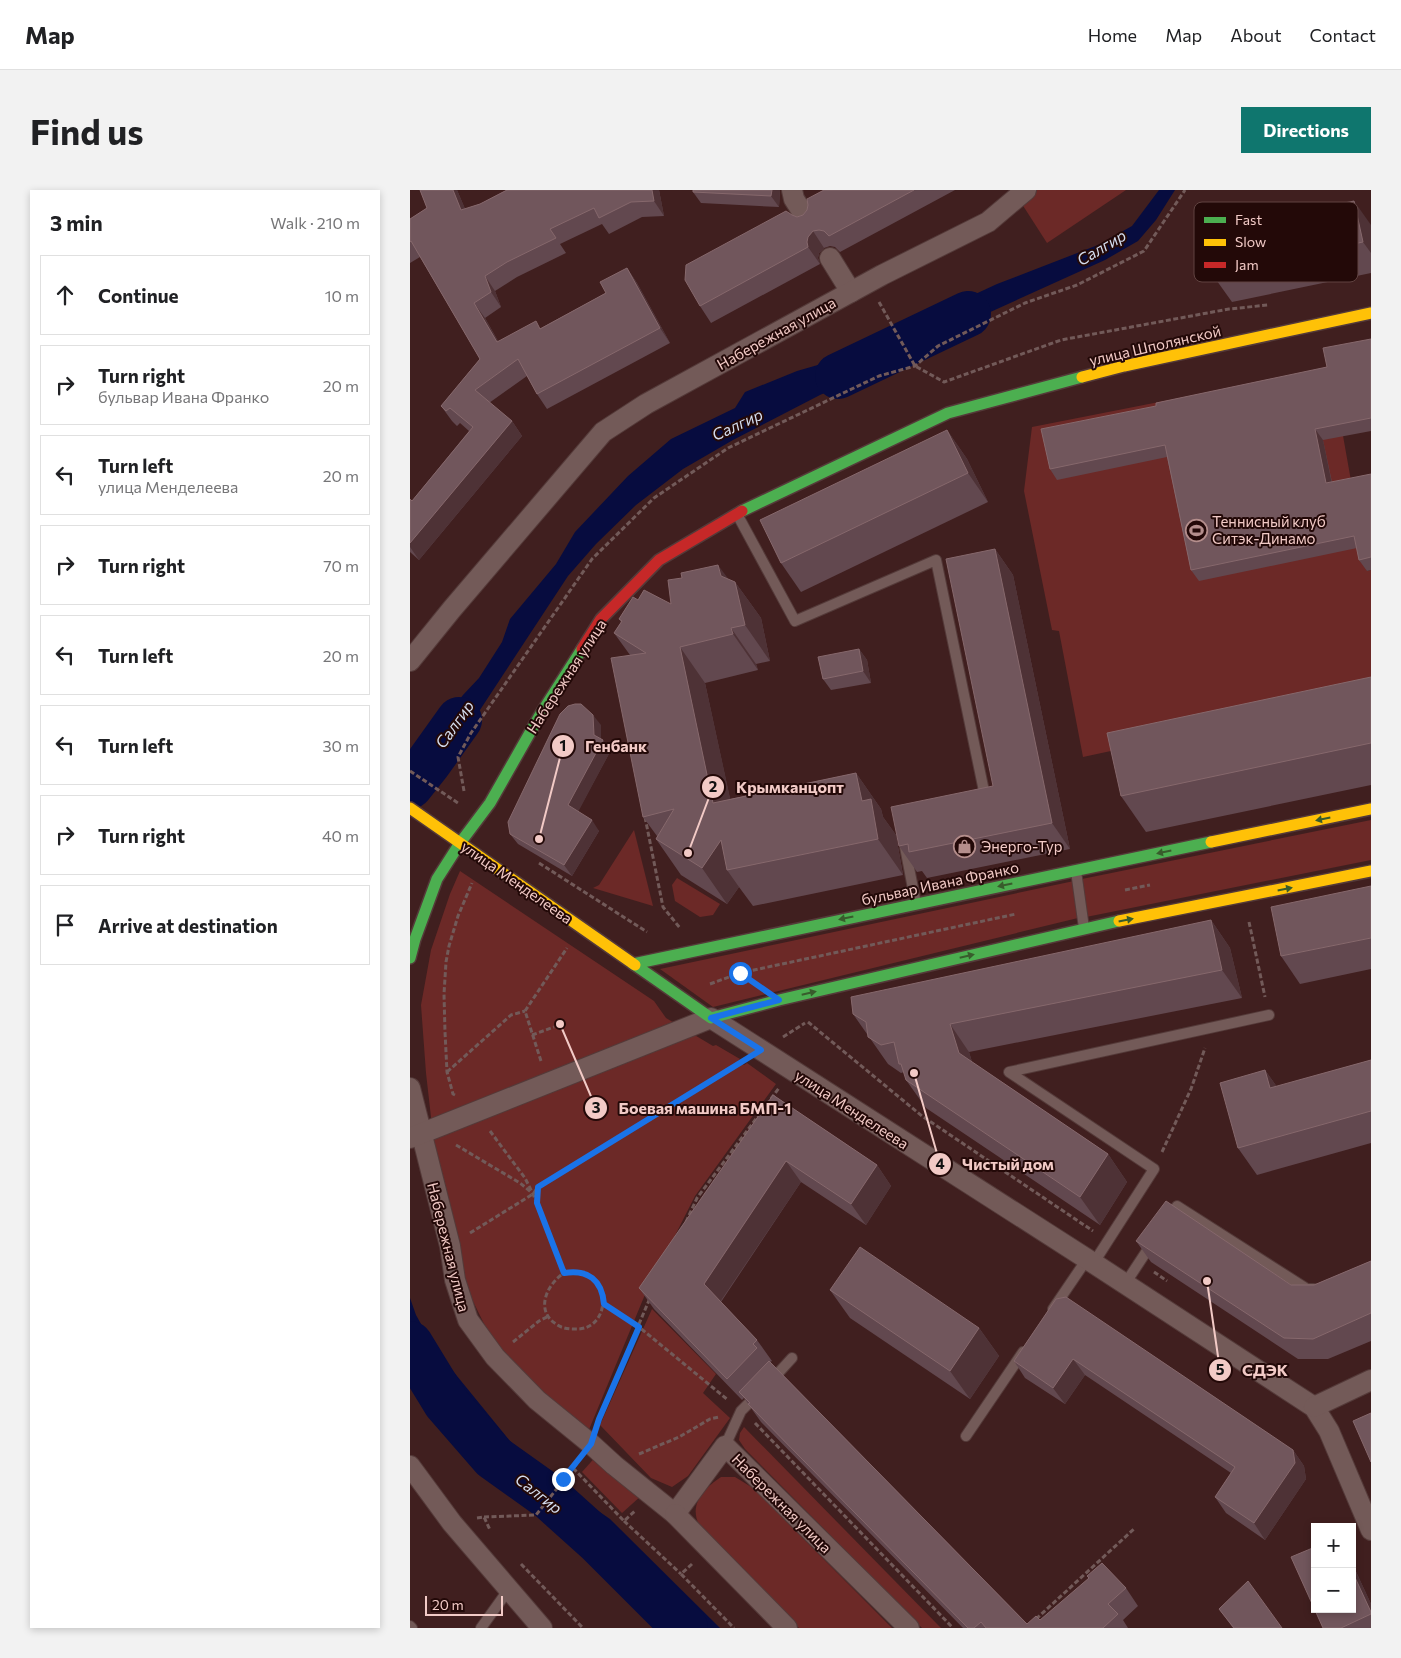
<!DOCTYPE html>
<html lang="en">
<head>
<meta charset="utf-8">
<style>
	body { margin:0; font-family:Commissioner,sans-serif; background:#f2f2f2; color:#202124 }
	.controls { position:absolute; right:15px; bottom:15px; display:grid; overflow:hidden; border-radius:0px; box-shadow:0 2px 8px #0003 }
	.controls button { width:45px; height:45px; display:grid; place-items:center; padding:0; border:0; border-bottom:1px solid #e0e0e0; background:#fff; color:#202124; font:25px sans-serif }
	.scale { position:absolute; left:15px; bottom:12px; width:78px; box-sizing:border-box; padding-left:5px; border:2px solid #f2cac6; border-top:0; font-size:14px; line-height:18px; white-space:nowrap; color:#f2cac6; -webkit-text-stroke:4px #230908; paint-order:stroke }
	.stop { position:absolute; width:15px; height:15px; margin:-11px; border:4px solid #1a73e8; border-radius:50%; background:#fff }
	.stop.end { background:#1a73e8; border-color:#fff; box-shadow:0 1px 5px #0008 }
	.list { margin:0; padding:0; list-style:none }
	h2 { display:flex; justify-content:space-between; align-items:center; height:65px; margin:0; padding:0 20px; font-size:21px }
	h2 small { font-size:16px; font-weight:400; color:#757577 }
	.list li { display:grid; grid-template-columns:32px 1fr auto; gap:15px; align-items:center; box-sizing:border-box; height:80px; margin:0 10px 10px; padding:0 10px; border:1px solid #e0e0e0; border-radius:0px }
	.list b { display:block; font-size:19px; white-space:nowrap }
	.list p { margin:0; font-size:16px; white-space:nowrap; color:#757577 }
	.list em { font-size:16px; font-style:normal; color:#757577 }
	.icon { flex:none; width:28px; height:28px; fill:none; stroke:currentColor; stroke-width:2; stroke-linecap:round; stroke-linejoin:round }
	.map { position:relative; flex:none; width:961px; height:1438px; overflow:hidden; border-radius:0px }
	header { display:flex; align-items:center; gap:30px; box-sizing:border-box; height:70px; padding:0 25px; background:#fff; border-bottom:1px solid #e0e0e0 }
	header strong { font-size:24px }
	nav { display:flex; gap:28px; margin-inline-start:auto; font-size:18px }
	.intro { display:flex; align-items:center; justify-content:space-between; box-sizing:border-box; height:120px; padding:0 30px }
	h1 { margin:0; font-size:35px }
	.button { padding:12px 22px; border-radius:0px; background:#0f766e; color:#fff; font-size:18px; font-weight:700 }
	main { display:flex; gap:30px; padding:0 30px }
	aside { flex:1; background:#fff; border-radius:0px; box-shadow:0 2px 8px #0003 }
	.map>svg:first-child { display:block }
</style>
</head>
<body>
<header>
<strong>Map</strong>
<nav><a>Home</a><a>Map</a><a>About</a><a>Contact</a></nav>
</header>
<div class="intro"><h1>Find us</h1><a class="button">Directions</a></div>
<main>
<aside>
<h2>3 min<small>Walk · 210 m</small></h2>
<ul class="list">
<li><svg class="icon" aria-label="ahead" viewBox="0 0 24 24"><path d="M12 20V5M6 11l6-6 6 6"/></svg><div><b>Continue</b></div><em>10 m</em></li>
<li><svg class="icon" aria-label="right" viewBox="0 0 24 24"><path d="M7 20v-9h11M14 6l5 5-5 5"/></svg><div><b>Turn right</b><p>бульвар Ивана Франко</p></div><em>20 m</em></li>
<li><svg class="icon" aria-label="left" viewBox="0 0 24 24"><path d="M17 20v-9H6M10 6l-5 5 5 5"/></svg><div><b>Turn left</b><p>улица Менделеева</p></div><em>20 m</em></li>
<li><svg class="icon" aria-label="right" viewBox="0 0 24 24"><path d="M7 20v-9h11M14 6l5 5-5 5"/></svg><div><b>Turn right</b></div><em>70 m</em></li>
<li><svg class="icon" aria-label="left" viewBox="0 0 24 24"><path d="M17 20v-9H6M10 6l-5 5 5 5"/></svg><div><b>Turn left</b></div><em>20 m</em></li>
<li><svg class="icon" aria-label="left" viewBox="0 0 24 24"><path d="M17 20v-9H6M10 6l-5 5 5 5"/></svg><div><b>Turn left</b></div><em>30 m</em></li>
<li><svg class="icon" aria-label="right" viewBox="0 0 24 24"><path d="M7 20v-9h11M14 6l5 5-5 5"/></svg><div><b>Turn right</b></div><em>40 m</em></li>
<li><svg class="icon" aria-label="arrive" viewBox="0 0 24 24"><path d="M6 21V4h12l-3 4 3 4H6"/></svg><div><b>Arrive at destination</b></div></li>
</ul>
</aside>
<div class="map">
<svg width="961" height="1438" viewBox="0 0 961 1438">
	<rect width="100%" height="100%" fill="#401f1f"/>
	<g fill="#6c2927">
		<path d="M603,0H716L637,53Z"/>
		<path d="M921,178L957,381L961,380V505L673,567L649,441L642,440L614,301L622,237Z"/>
		<path d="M961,630V670L676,727L672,689Z"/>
		<path d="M224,640L243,716L183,698L189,695Z"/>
		<path d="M50,681L244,811L256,828L303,856L306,855L330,869L328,871L334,875L337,873L366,894L285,1006L234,1107L178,1242L133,1204L80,1146L58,1101L26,971L16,883L11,815L21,760L40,704Z"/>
		<path d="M267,688L310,714L303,725L290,727L265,711L262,695Z"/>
		<path d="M664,691L668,728L303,817L250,779Z"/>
		<path d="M242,1119L306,1184L293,1203L320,1228L278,1286L262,1297L241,1288L190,1235Z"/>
		<path d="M334,1237L531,1438H512L335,1259L329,1250L330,1243Z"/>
		<path d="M189,1263L232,1305L212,1323L172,1282Z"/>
		<path d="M311,1287H325L343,1298L482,1438H389L290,1337C278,1315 293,1299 311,1287Z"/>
	</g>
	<g fill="#070c3f">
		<path d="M749,0H765L746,30L728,51L695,70L503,157L492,138L587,94L688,55L722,36Z"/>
		<path d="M479,146L491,168L410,205L323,250L273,279L226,315L186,354L158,386L24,590L0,574V566L13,558L53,505L69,488L92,452L100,429L146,374L165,342L218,286L261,249L325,218L335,202L387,181L432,168Z"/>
		<path d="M0,1108L6,1125L25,1159L105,1257L132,1283L115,1307L82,1286L48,1248L8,1189L0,1175Z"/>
		<path d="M156,1299L200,1329L310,1438H258L219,1405L155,1346L139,1321Z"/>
	</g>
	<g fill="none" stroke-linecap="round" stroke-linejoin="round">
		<g stroke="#070c3f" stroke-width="46">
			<path d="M428,186L558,124"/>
			<path d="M0,596L19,572L49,530"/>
			<path d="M0,1154L36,1213L83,1267L139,1307L189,1352L275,1438"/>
		</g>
		<defs>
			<g id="lane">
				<path d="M327,324L385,431L526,370L575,606L569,607"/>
				<path d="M495,657L506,714"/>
				<path d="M666,681L674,738"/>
				<path d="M759,1029L767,1016L897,1099H904"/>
				<path d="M683,1074L744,979L599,882L859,825"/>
				<path d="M715,1094L742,1053"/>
				<path d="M643,1119L677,1069"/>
				<path d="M361,1191L382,1168"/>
				<path d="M556,1246L613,1162"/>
				<path d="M315,1256L331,1221L347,1205"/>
				<path d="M0,1436L2,1438"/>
				<path d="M71,1438L99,1399"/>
			</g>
			<g id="street">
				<path d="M382,0L384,9L398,31"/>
				<path d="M420,68L441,102"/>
				<path d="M0,471L42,419L193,242L236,214L472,85L578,32L616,0"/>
				<path d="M0,898L40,1056L45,1090L58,1130L85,1167L127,1210L181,1254L204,1275L265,1324L315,1256L499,1438"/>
				<path d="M0,948L301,828L677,1069L904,1217L919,1241L961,1340"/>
				<path d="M904,1217L961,1190"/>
				<path d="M0,1276L42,1333L132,1438"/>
				<path d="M265,1324L377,1438"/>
			</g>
			<g id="fast">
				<path d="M332,321L538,223L672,187"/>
				<path d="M0,768L5,749L27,689L50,653L80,613L130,525L172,459"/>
				<path d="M223,774L801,652"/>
				<path d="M225,775L301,828L369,810L709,731"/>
			</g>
			<g id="slow">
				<path d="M672,187L714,176L961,123"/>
				<path d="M0,618L225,775"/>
				<path d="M801,652L961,619"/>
				<path d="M709,731L961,681"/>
			</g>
			<path id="jam" d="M172,459L191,429L249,370L332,321"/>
		</defs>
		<use href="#lane" stroke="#543a39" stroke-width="12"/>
		<use href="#street" stroke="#543a39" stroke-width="22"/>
		<use href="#fast" stroke="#543a39" stroke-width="14"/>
		<use href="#slow" stroke="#543a39" stroke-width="14"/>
		<use href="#jam" stroke="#543a39" stroke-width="14"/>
		<g stroke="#725a59" stroke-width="3" stroke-dasharray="5 2.5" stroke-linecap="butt">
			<path d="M469,112L505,176L534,192L651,150L819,119L858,115"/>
			<path d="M0,581L48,613"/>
			<path d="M54,601L48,567L61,543L182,369L244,308L318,258L469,186L505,176L528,156L615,113L667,95L734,61L775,0"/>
			<path d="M235,627L253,717L270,738"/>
			<path d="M129,673L237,742"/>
			<path d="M715,700L740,695"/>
			<path d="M839,732L855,807"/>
			<path d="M327,780L340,790"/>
			<path d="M300,794L330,783L606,724"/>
			<path d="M398,832L512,926L683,1041"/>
			<path d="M122,845L144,837"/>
			<path d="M373,847L395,833"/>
			<path d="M131,871L115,821L157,758"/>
			<path d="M37,882L101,825L115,821"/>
			<path d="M45,905L43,904L37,882L35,842L34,804L36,772L39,756L48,726L62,693"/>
			<path d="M80,941L115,988L123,1004L154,1083C138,1093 124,1120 146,1134C151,1138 158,1139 164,1139C203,1142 205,1076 154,1083"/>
			<path d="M46,955L110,993L121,1002"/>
			<path d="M752,962L781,899L795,858"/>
			<path d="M127,1013L128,999"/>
			<path d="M276,1032L287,1008L369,898"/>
			<path d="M60,1043L123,1004L128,997L329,874"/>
			<path d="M744,1082L757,1091"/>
			<path d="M194,1114L229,1137L318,1210"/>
			<path d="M103,1152L129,1131L139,1126"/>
			<path d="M188,1231L240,1108"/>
			<path d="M345,1233L543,1438"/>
			<path d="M229,1264L269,1247L300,1229L309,1227"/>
			<path d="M163,1278L214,1331L226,1320"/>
			<path d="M74,1327L126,1325L168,1272"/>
			<path d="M67,1328L74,1327L80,1340"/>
			<path d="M214,1331L271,1384"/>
			<path d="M111,1374L173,1438"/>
			<path d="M282,1374L271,1384L324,1438"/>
			<path d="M626,1429L725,1338"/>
		</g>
		<use href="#lane" stroke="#735a58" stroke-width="10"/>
		<use href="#street" stroke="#735a58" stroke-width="20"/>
		<use href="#fast" stroke="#4caf50" stroke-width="11"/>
		<use href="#slow" stroke="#ffc107" stroke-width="11"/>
		<use href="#jam" stroke="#c62828" stroke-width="11"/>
	</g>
	<g fill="#62484f">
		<path d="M10,0H47L55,19L70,14L97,0H249L254,26L232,27L199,44L192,34L150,54L156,63L107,87L85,101L91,117L75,128L88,151L131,138L196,103L217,78L227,93L260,153L137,219L127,204L117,186L79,213L102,231L112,246L9,370L0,362V309L2,311L59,241L50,233L47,236L42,231L31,216L70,169L10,67L0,73V29L17,18Z"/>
		<path d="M370,0L369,17L291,13L283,2Z"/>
		<path d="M414,0H545L430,62L425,57L420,56L414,58L409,63L408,68L410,74L301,133L290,116L382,25L387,27L393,25Z"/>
		<path d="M961,35V83L822,112L802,84Z"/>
		<path d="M961,149V241L913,250L922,292L961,284V380L957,381L949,370L947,358L789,391L781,380L757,267L647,290L640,279L746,216L917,177Z"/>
		<path d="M537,240L557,269L578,312L391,402L371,373Z"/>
		<path d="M585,359L603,385L660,659L517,688L512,681L507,682L489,656L583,596Z"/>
		<path d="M318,389L325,392L351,428L360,471L346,474L348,480L295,493L320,609L446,583L471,619L473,627L486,645L493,685L343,716L329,697L317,714L271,685L246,649L247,646L233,627L220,465L204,443L211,432L209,429L228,410L261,414Z"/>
		<path d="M449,459L457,470L461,493L421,500L413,489Z"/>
		<path d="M961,487V595L736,642L711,606Z"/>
		<path d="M191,535V549L201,560L168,621L189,641L162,686L108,654L100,644Z"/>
		<path d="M961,696V779L890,794L871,766Z"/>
		<path d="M801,730L820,758L832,808L559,862L562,872L698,964L717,992L690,1035L516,918L496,890L494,882L491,883L478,874L443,824Z"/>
		<path d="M961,870V953L847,985L828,958L855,880L867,897Z"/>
		<path d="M363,905L467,975L481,996L456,1035L391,992L311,1112L347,1150L362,1171L360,1172L617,1434L630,1430L716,1398L728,1416L713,1430L718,1438H553L351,1232L334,1208L332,1210L244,1119L229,1098Z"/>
		<path d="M726,1051L881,1095H904L961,1071V1151L918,1169H888L741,1072Z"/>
		<path d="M420,1100L569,1138L589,1166L560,1209L440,1128Z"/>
		<path d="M646,1109L883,1260L894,1276L896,1289L855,1350L816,1323L805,1307L821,1283L675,1185L655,1214L615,1188L604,1171Z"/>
		<path d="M942,1373L961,1414V1438H913L942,1419Z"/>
		<path d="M809,1419L872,1438H823Z"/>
	</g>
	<g fill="#4e3236">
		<path d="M43,0H47L62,35L51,20Z"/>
		<path d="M242,0H249L254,26L244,11Z"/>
		<path d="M362,0H370L369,17L361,6Z"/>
		<path d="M944,11L961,35V63L953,52Z"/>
		<path d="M403,41L414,58L409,63L408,68L410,74L398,57L397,52L398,47Z"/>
		<path d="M217,78L227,93L260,153L250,138Z"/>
		<path d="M75,86L85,101L91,117L81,102Z"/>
		<path d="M64,113L75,128L97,167L87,152Z"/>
		<path d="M102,231L112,246L9,370L0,357V353Z"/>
		<path d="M905,239L913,250L924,304L916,293Z"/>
		<path d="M537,240L557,269L578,312L558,283Z"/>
		<path d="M585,359L603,385L660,659L642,633Z"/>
		<path d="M308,375L328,402L325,392L351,428L360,471L335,435L311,386Z"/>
		<path d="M321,438L346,474L348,480L323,444Z"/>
		<path d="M270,457L295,493L329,649L303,613Z"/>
		<path d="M449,459L457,470L461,493L453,481Z"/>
		<path d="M183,525L191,535V553L193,550L201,560L166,626L158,615L184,545Z"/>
		<path d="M446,583L471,619L473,627L486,645L493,685L468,649L452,611Z"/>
		<path d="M182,630L189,641L162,686L154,675Z"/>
		<path d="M311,650L317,680L329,697L317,714L292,678Z"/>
		<path d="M801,730L820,758L832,808L812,780Z"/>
		<path d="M540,834L559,862L568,891L549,863Z"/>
		<path d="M855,880L874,907L860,898Z"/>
		<path d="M698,964L717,992L690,1035L670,1007Z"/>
		<path d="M376,971L391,992L308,1115L294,1094Z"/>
		<path d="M467,975L481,996L456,1035L441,1014Z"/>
		<path d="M569,1138L589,1166L560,1209L540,1181Z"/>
		<path d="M663,1169L675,1185L655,1214L643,1198Z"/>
		<path d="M883,1260L894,1276L896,1289L855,1350L844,1333Z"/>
		<path d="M942,1373L961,1414V1422L942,1381Z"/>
	</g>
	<g fill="#71565c" stroke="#86686c">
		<path d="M10,0H43L51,20L70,14L97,0H242L244,11L221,12L189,28L184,18L140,39L146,48L97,72L75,86L81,102L64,113L87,152L126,131L130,139L196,103L190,92L217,78L250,138L127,204L108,169L65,200L102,231L0,353V309L2,311L63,237L40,218L36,221L31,216L70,169L1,51L0,52V29L17,18Z"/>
		<path d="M283,0H362L361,6L283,2Z"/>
		<path d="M414,0H504L419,46L414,41L409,40L403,41L398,47L397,52L398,57L290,116L275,90L276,75L376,21L382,25L387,27L393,25L397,20L398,15L397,9Z"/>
		<path d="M944,11L953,52L802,84L793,43Z"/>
		<path d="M961,149V228L905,239L916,293L961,284V367L949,370L944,346L781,380L755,255L640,279L631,239L746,216V213L917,177L913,158Z"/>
		<path d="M537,240L558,283L371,373L350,330Z"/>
		<path d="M585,359L642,633L499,662L498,654L489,656L481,617L583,596L536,369Z"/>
		<path d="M308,375L311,386L325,392L335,435L321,438L323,444L270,457L303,613L446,583L452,611L461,609L468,649L317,680L311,650L292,678L246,649L264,619L233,627L201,468L236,463L204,443L212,431L209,429L223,407L228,410L234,400L261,414L258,390L272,388L271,383Z"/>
		<path d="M449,459L453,481L413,489L408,467Z"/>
		<path d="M961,487V553L711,606L697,543Z"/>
		<path d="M165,514H171L183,525L184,545L193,550L158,615L182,630L154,675L100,644L98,632L150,524L158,516Z"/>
		<path d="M961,696V748L871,766L861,717Z"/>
		<path d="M801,730L812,780L540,834L549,863L698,964L670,1007L496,890L491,874H489L484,852L471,855L458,847L456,832L443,824L441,807Z"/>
		<path d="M961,870V921L828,958L810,893L855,880L860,898Z"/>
		<path d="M363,905L467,975L441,1014L376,971L294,1094L347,1150L343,1154L347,1158L317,1189L229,1098Z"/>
		<path d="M756,1011L881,1095H904L961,1071V1123L903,1149L874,1148L726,1051Z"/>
		<path d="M450,1057L569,1138L540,1181L420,1100Z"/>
		<path d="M656,1107L883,1260L885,1273L844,1333L805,1307L825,1277L663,1169L643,1198L604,1171L646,1109Z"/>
		<path d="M359,1171L617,1434L626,1426L630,1430L679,1388L677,1386L692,1373L716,1398L698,1414L708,1424L693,1438H576L571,1432L564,1438H558L338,1214L340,1213L329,1202Z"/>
		<path d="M961,1223V1272L943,1231Z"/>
		<path d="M905,1357V1419H942V1381L961,1422V1424L931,1438H913L881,1367Z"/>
		<path d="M838,1391L872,1438H824L809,1419Z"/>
	</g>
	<defs><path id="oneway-solid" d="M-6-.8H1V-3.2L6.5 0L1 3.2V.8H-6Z" transform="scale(1.25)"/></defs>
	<g fill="#385c2c">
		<use href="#oneway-solid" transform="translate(913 629) rotate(168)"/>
		<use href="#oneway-solid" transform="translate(754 662) rotate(168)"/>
		<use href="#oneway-solid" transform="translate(595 695) rotate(168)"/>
		<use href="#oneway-solid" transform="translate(875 699) rotate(-11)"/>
		<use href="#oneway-solid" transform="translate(436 728) rotate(168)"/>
		<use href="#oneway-solid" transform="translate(716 730) rotate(-11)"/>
		<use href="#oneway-solid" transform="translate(557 766) rotate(-13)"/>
		<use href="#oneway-solid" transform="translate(399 803) rotate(-13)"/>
	</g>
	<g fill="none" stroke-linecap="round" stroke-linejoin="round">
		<path stroke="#1a73e8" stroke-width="6" d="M153,1289L181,1254L189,1229L229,1137L194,1114C192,1090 178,1079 154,1083L127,1013L128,997L351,860L301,828L369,810L330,783"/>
	</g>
	<defs>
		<symbol id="stadium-ring" viewBox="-11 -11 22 22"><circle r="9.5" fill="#230908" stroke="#b48e8c" stroke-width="1.5"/><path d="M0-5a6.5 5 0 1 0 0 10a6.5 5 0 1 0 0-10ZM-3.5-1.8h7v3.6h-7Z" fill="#b48e8c"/></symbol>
		<symbol id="shop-ring" viewBox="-11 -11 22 22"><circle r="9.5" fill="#230908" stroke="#b48e8c" stroke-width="1.5"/><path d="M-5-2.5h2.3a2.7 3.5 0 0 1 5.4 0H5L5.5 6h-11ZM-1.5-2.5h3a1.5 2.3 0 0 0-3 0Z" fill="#b48e8c"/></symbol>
	</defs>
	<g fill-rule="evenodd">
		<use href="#stadium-ring" x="774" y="328" width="25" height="25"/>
		<use href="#shop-ring" x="542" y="644" width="25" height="25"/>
	</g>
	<g text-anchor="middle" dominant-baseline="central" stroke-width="4" stroke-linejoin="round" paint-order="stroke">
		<g font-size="15" fill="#f2cac6" stroke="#230908">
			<text transform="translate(366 143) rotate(-29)">Набережная улица</text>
			<text transform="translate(745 155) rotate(-13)">улица Шполянской</text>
			<text transform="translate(156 486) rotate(-57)">Набережная улица</text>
			<text transform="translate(107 692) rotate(35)">улица Менделеева</text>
			<text transform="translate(530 693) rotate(-12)">бульвар Ивана Франко</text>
			<text transform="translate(442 919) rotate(33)">улица Менделеева</text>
			<text transform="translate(39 1057) rotate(76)">Набережная улица</text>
			<text transform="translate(372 1313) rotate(45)">Набережная улица</text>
		</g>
		<g font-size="15" fill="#f2cac6" stroke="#230908" text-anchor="start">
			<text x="802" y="331">Теннисный клуб<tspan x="802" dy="17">Ситэк-Динамо</tspan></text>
			<text x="571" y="656">Энерго-Тур</text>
		</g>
		<g font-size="16" font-style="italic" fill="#d4ddef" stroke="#230908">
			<text transform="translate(691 57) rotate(-31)">Салгир</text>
			<text transform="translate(327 234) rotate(-25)">Салгир</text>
			<text transform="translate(44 534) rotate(-55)">Салгир</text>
			<text transform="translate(129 1303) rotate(38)">Салгир</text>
		</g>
	</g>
	<rect x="784" y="12" width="164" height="80" rx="8" fill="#230908" stroke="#614341" stroke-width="1"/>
	<rect x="794" y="27" width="22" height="6" fill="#4caf50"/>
	<rect x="794" y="49" width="22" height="7" fill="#ffc107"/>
	<rect x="794" y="72" width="22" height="6" fill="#c62828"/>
	<g font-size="14" fill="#f2cac6">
		<text x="825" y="35">Fast</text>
		<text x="825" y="57">Slow</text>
		<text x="825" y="80">Jam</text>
	</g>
	<path fill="none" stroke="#f2cac6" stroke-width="2" d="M129 649L153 556M278 663L303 597M150 834L186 918M504 883L530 974M797 1091L810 1180"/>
	<g fill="#f2cac6" stroke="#230908" stroke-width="2">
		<circle cx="129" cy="649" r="5"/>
		<circle cx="278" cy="663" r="5"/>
		<circle cx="150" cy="834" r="5"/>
		<circle cx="504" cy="883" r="5"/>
		<circle cx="797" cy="1091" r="5"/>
		<circle cx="153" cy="556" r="12"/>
		<circle cx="303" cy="597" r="12"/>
		<circle cx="186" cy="918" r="12"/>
		<circle cx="530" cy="974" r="12"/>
		<circle cx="810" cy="1180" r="12"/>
	</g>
	<g font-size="15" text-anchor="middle" font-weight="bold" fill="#111">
		<text x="153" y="561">1</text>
		<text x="303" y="602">2</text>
		<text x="186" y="923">3</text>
		<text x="530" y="979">4</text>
		<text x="810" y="1185">5</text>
	</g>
	<g font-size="16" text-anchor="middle" font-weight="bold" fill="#f2cac6" stroke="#230908" stroke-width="4" stroke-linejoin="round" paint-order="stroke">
		<text x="206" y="562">Генбанк</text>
		<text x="380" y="603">Крымканцопт</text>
		<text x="295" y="924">Боевая машина БМП-1</text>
		<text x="598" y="980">Чистый дом</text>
		<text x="855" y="1186">СДЭК</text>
	</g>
</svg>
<div class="controls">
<button>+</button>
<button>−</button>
</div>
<div class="scale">20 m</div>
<div class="stop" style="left:330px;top:783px"></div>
<div class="stop end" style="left:153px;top:1289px"></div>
</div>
</main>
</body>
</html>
